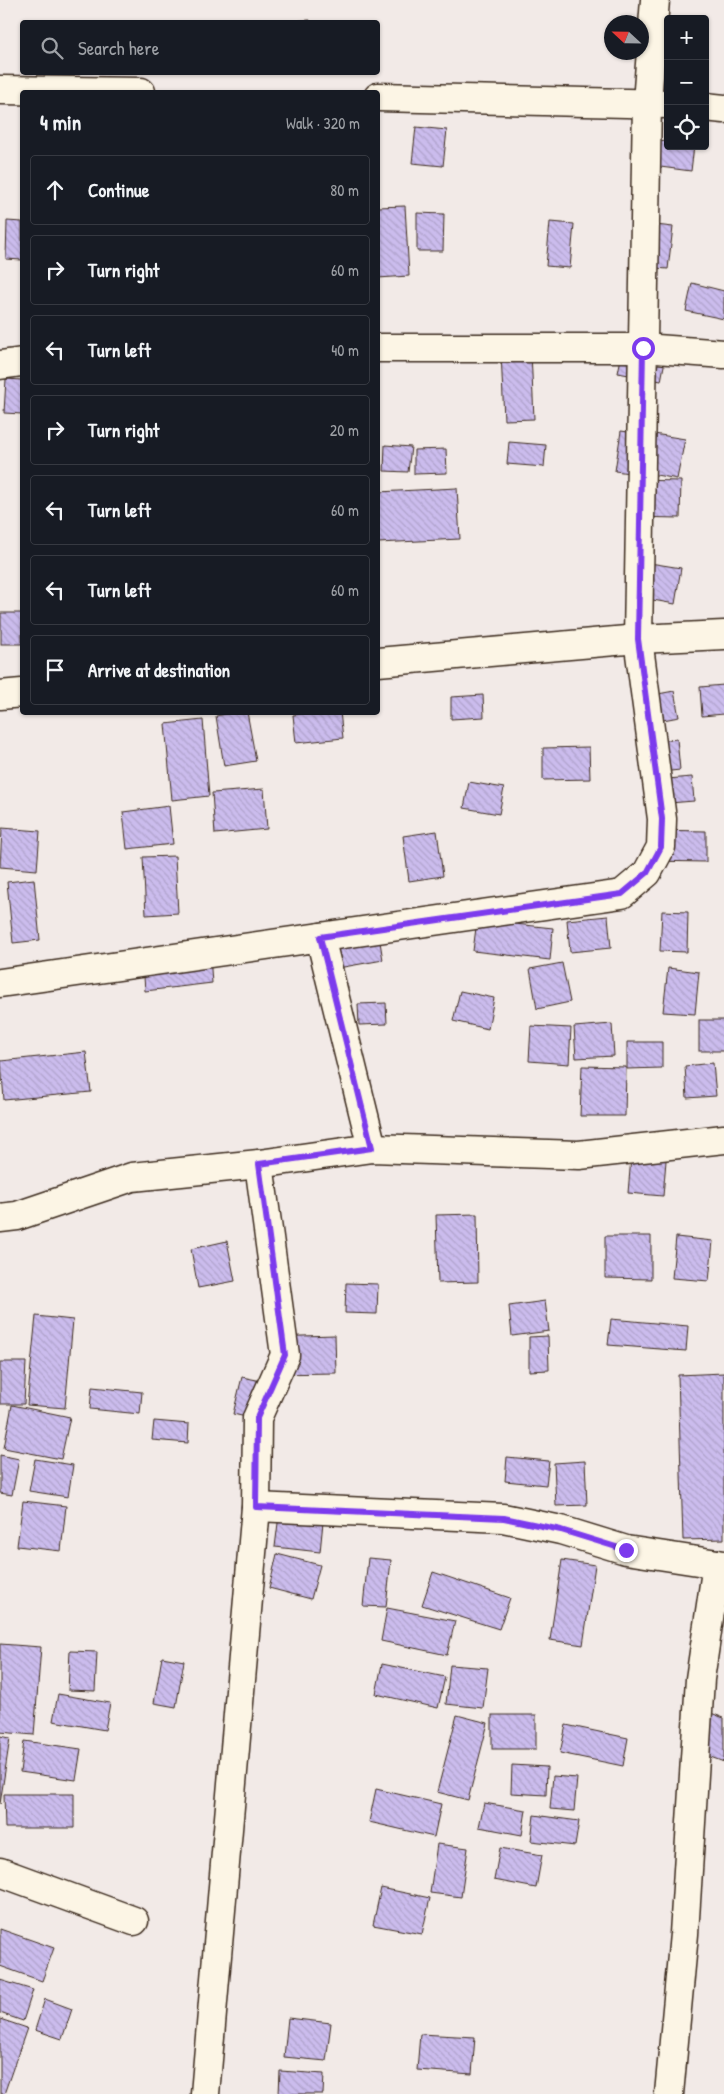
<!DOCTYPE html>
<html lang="en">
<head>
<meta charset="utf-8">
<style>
	body { margin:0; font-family:"Patrick Hand",sans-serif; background:#20242c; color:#f1f3f6 }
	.controls { position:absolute; right:15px; top:15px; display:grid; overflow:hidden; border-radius:5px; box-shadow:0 1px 4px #0004 }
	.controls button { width:45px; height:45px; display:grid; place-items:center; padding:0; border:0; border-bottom:1px solid #363941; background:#171b24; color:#f1f3f6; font:25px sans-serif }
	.compass { position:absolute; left:604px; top:15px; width:45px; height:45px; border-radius:50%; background:#171b24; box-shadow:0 1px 4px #0004; rotate:292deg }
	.stop { position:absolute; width:15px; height:15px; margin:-11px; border:4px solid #7c3aed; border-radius:50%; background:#fff }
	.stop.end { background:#7c3aed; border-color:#fff; box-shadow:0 1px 5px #0008 }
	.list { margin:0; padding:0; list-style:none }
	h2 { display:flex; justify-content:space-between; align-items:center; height:65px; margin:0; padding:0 20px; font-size:21px }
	h2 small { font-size:16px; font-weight:400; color:#9ea1a6 }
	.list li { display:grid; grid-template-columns:32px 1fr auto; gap:15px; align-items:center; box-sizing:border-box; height:70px; margin:0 10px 10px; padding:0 10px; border:1px solid #363941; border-radius:5px }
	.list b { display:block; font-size:19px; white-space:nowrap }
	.list em { font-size:16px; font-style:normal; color:#9ea1a6 }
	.icon { flex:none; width:28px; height:28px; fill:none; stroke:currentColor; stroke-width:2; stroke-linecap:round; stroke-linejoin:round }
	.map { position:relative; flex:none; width:724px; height:2094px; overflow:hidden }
	.search { position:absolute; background:#171b24; box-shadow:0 1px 4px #0004; left:20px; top:20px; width:360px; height:55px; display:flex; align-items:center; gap:12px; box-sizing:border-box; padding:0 18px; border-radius:5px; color:#9ea1a6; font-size:19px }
	.panel { position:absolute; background:#171b24; box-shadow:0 1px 4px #0004; left:20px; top:90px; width:360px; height:625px; border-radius:5px }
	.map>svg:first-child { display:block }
</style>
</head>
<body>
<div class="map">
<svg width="724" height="2094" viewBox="0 0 724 2094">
	<defs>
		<pattern id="building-back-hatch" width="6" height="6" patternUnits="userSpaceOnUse" patternTransform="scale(1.25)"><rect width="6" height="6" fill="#cbbced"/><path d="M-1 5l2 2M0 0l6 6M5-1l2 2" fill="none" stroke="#afa2cb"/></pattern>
	</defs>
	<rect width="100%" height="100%" fill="#f2eae7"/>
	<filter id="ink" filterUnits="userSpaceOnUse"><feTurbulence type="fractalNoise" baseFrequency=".02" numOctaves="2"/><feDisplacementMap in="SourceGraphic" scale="10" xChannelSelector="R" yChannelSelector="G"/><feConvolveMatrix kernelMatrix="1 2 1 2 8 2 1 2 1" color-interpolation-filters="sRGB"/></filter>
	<g filter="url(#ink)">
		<g fill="url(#building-back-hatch)" stroke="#3b2a1e">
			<path d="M310,20V22H264Z"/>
			<path d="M416,127L447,130L443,166L412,163Z"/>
			<path d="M648,139L668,141V146H694L691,171L645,165Z"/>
			<path d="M405,206L409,276L378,278V207Z"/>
			<path d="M417,213L444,214L443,251H417Z"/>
			<path d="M7,221L22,222V260L6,259Z"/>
			<path d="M550,222L574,224L570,268L546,266Z"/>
			<path d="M647,224L673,227L668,269L642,267Z"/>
			<path d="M692,283L724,291V319L686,311Z"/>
			<path d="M623,348L666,355L661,381L618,373Z"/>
			<path d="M501,352H531L534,419L504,420Z"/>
			<path d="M6,379L22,380V414L4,413Z"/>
			<path d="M621,431L649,435L644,475L615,471Z"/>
			<path d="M654,434L685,439L677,479L646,473Z"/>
			<path d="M509,442L546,445L544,467L507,464Z"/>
			<path d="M385,445L411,447L408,472L384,471Z"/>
			<path d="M446,449L447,473L414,474V450Z"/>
			<path d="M631,480L681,481L680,518L629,517Z"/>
			<path d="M457,488L460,539L378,543V492Z"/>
			<path d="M631,560L681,568L675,604L625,595Z"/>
			<rect x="1" y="613" width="21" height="31"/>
			<path d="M724,685V714L702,716L700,687Z"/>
			<path d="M674,691L679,717L647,723L642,697Z"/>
			<path d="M483,695L484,717L451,719V697Z"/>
			<path d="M236,712H247L256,761L224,766L216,716Z"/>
			<path d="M313,712H340L343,738L296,743L293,715Z"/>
			<path d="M203,720L209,796L172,800L165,724Z"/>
			<path d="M677,739L680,770L653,773L649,742Z"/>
			<path d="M589,747L590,779L543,780V748Z"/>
			<path d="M692,777L694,801L657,804L655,780Z"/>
			<path d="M469,782L504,788L499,814L464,808Z"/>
			<path d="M264,789L267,829L215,834L212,793Z"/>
			<path d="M169,806L173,844L127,849L123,812Z"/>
			<path d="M2,828L40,831L37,870L0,867Z"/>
			<path d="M649,830L706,831V862L649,861Z"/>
			<path d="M437,831L443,876L409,881L403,836Z"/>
			<path d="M175,856L178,913L146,915L143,857Z"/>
			<path d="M34,879L40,940L13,943L7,882Z"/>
			<path d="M662,911L688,912L687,952L660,951Z"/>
			<path d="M608,916L611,948L570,952L567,920Z"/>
			<path d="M477,920L553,928L550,960L473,951Z"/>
			<path d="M379,936L383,960L338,968L334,944Z"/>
			<path d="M210,956L212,983L145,991L143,963Z"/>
			<path d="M562,963L570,1002L537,1009L530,969Z"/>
			<path d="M668,968L699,972L695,1014L663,1012Z"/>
			<path d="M460,991L494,998L488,1029L453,1021Z"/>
			<path d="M386,1003L387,1024L359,1025L358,1004Z"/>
			<rect x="699" y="1020" width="25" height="31"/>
			<path d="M612,1024L614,1056L576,1058L574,1027Z"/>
			<path d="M531,1026L571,1028L569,1064L529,1061Z"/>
			<path d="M627,1042H662V1068L627,1069Z"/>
			<path d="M86,1052L91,1092L4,1100L1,1061Z"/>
			<path d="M713,1063L716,1096L687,1098L685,1066Z"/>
			<path d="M582,1066L626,1067L625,1116H580Z"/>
			<path d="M632,1146L667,1149L663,1196L628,1193Z"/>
			<path d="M477,1214L478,1282L438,1283L436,1215Z"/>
			<path d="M605,1236H651V1279L605,1278Z"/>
			<path d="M676,1237L713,1241L709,1281L672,1278Z"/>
			<path d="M227,1241L235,1281L198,1288L191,1249Z"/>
			<path d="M346,1283L378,1284L377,1314L345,1313Z"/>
			<path d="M545,1301L549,1331L512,1336L509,1306Z"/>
			<path d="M36,1316L73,1320L65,1408L27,1405Z"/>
			<path d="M611,1319L688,1326L686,1351L608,1345Z"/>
			<path d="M335,1335L336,1373L271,1374L270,1337Z"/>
			<path d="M548,1336L549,1370L529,1371V1337Z"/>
			<path d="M0,1362H26L24,1404H0Z"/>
			<path d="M724,1373V1539L683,1540L678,1375Z"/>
			<path d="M242,1377L276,1384L268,1422L233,1414Z"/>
			<path d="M92,1387L142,1392L140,1414L90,1409Z"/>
			<path d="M12,1405L70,1417L61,1459L4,1448Z"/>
			<path d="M154,1421L189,1424L188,1443L152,1440Z"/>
			<path d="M0,1455L19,1459L12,1495L0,1493Z"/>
			<path d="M507,1457L549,1461L546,1485L505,1481Z"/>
			<path d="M35,1459L73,1465L68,1497L29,1491Z"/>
			<path d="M585,1461L587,1505L556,1506L554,1463Z"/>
			<path d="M23,1501L66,1506L61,1551L17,1546Z"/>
			<path d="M280,1507L324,1512L320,1552L275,1547Z"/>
			<path d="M277,1554L320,1565L311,1599L269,1588Z"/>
			<path d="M368,1558L391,1560L386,1607L363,1606Z"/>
			<path d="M562,1560L595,1565L583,1645L550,1640Z"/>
			<path d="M433,1572L510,1598L499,1629L422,1605Z"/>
			<path d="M387,1608L455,1621L447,1655L381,1641Z"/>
			<path d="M0,1644L41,1647L34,1735L0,1732Z"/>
			<path d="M70,1651L97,1652L95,1691L68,1690Z"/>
			<path d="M162,1657L184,1661L176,1707L154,1703Z"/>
			<path d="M382,1664L445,1677L438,1708L376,1694Z"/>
			<path d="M450,1665L488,1668L483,1708L446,1704Z"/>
			<path d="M58,1694L110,1703L105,1730L53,1721Z"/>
			<path d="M703,1710L724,1718V1762L689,1749Z"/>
			<path d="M457,1715L488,1723L468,1800L437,1792Z"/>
			<rect x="492" y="1715" width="44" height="34"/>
			<path d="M566,1725L628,1738L623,1766L560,1753Z"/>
			<path d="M0,1736L10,1738L0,1804Z"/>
			<path d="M24,1741L81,1749L76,1780L20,1772Z"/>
			<path d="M512,1765L547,1767L546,1795L511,1793Z"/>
			<path d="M553,1776L577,1778L574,1811L550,1809Z"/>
			<path d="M376,1789L441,1804L434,1837L369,1822Z"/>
			<path d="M4,1794H74V1828H5Z"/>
			<path d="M484,1803L526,1810L522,1835L479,1827Z"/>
			<path d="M534,1815L579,1821L575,1846L531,1841Z"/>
			<path d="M437,1844L468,1848L461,1897L430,1893Z"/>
			<path d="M500,1848L542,1855L536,1888L494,1880Z"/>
			<path d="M381,1888L430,1898L422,1934L373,1925Z"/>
			<path d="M0,1929L54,1948L42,1981L0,1966Z"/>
			<path d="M0,1980L33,1990L23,2021L0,2013Z"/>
			<path d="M45,1999L72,2009L62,2039L35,2030Z"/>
			<path d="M288,2018L331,2023L326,2061L284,2057Z"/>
			<path d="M0,2019L27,2028L4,2094H0Z"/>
			<path d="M420,2034L475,2037L472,2074L417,2070Z"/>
			<path d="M280,2071L324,2074L323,2094H279Z"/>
		</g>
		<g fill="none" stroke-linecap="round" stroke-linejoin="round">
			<defs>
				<g id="minor">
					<path d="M0,90L141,92"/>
					<path d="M378,97L668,104"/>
					<path d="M705,107L724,109"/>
					<path d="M378,348H643L724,354"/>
					<path d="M0,365L22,362"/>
					<path d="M378,662L638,639L724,635"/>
					<path d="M0,695L22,693"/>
					<path d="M320,937L372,1148"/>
					<path d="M0,983L622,894L647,873L661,847L662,819L638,639L647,102L655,0"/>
					<path d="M0,1218L17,1216L132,1177L259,1164L372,1148L579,1155L724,1139"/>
					<path d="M256,1507L503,1518L561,1530L626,1550L724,1565"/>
					<path d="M0,1872L134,1921"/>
					<path d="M205,2094L256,1507L257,1418L285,1355L259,1164"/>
					<path d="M669,2094L684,1934L700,1679L717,1564"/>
				</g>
			</defs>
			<use href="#minor" stroke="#3b2a1e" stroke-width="31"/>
			<use href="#minor" stroke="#fcf5e5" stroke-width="28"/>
		</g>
	</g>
	<g fill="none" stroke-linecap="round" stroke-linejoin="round" filter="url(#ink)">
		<path stroke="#7c3aed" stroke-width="6" d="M626,1550L561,1530L504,1518L256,1507L257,1418L285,1355L259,1164L372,1148L320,937L622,894L647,873L661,847L662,819L638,639L643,348"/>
	</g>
</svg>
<div class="controls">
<button>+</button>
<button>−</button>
<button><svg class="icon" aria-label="locate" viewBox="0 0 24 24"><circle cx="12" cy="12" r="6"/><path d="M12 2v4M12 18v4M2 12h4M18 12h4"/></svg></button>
</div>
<svg class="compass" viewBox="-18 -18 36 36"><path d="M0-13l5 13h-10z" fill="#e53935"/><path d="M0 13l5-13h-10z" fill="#9ea1a6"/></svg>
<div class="stop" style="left:643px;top:348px"></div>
<div class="stop end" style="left:626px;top:1550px"></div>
<div class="search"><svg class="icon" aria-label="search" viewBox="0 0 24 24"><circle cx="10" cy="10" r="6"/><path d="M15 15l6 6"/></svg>Search here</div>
<section class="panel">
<h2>4 min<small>Walk · 320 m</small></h2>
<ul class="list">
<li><svg class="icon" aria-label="ahead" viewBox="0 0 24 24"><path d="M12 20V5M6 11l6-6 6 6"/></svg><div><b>Continue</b></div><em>80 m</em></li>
<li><svg class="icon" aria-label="right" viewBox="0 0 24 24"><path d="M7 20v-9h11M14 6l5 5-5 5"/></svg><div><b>Turn right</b></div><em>60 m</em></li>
<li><svg class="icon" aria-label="left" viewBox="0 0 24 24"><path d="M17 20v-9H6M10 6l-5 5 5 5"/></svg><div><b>Turn left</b></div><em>40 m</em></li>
<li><svg class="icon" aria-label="right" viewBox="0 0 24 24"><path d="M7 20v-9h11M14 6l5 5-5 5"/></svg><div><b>Turn right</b></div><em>20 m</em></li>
<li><svg class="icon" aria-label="left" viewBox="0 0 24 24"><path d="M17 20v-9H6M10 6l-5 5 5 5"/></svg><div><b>Turn left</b></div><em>60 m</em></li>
<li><svg class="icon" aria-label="left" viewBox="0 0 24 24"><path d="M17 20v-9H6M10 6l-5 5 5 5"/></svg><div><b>Turn left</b></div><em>60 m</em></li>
<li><svg class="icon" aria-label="arrive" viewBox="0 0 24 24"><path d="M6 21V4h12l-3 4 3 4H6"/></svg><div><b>Arrive at destination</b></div></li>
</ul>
</section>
</div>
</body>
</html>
